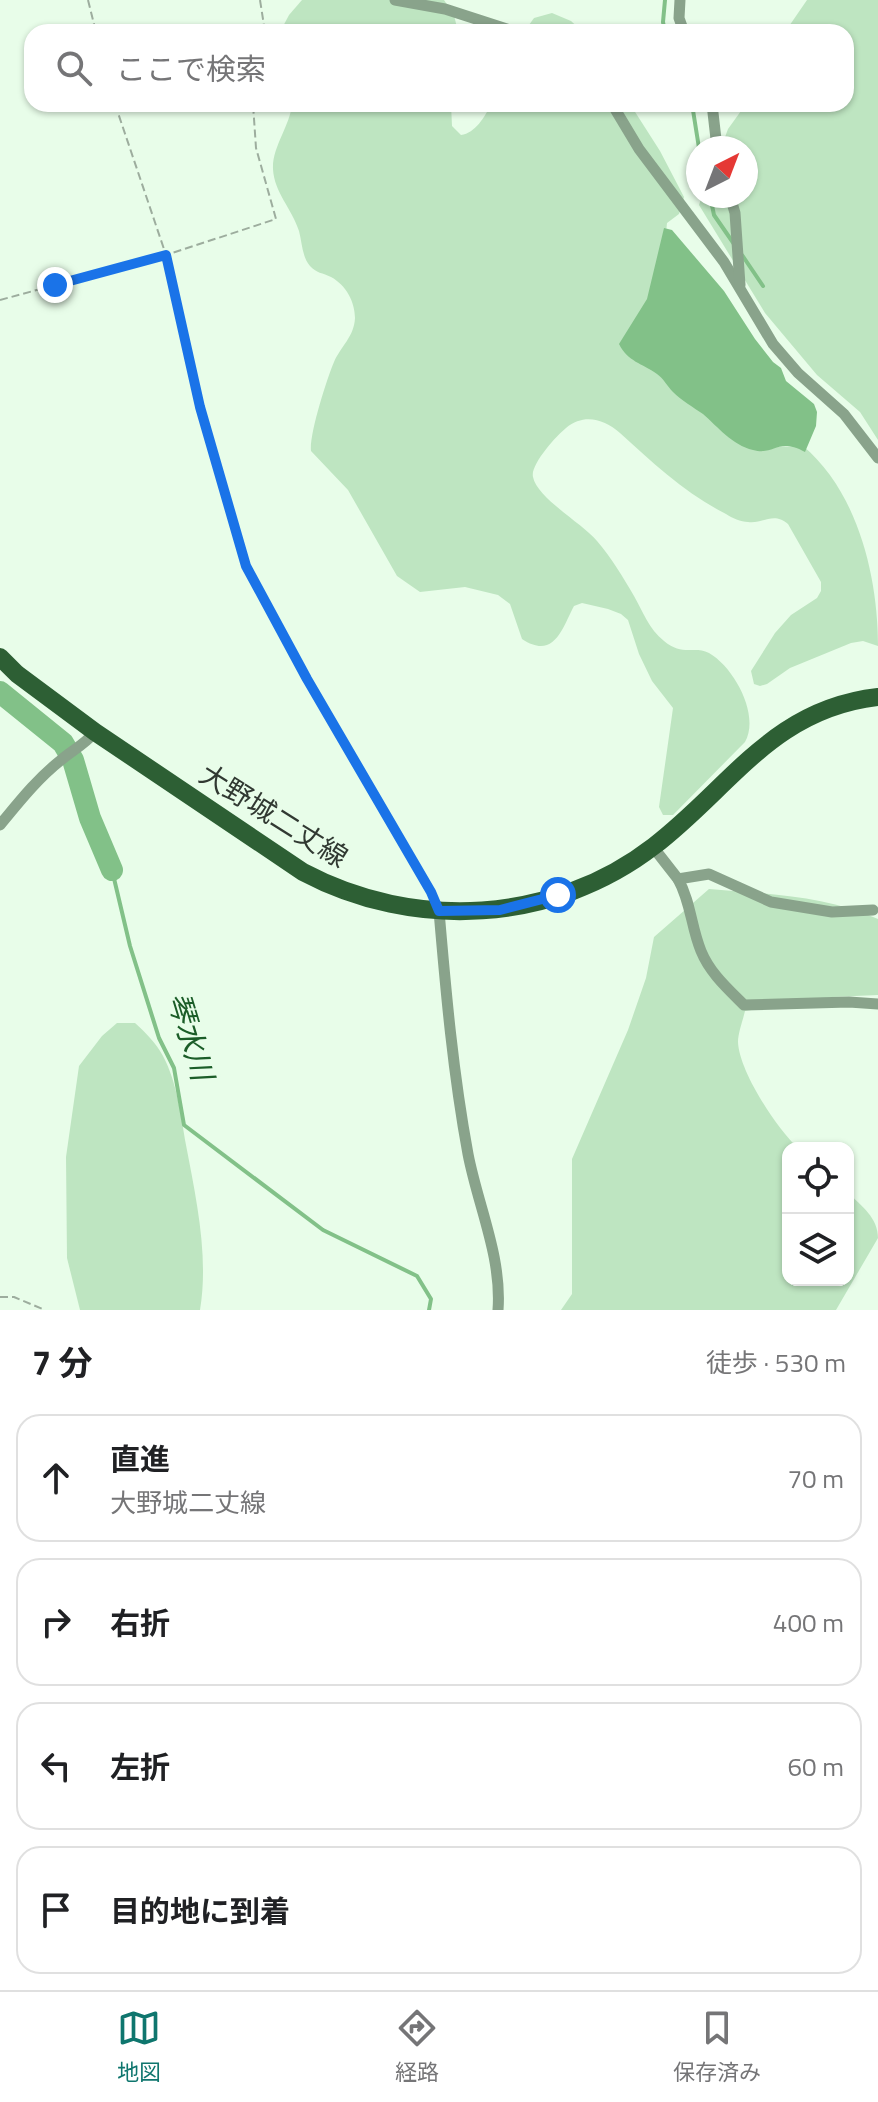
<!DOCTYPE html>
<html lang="ja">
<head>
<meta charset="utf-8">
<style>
	body { margin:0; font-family:"Titillium Web","Noto Sans JP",sans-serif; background:#f2f2f2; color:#202124 }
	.controls { position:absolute; right:24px; bottom:24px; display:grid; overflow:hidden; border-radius:16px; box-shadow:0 2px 6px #0004 }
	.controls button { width:72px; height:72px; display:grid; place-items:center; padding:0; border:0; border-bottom:2px solid #e0e0e0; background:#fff; color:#202124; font:40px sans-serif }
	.compass { position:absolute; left:686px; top:136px; width:72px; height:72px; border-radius:50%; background:#fff; box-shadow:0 2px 6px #0004; rotate:42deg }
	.stop { position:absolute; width:24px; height:24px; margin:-18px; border:6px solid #1a73e8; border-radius:50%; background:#fff }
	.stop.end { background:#1a73e8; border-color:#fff; box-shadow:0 2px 8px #0008 }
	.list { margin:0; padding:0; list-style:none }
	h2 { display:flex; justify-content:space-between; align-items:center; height:104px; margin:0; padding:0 32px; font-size:34px }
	h2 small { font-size:26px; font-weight:400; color:#757577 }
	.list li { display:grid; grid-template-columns:52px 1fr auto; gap:24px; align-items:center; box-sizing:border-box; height:128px; margin:0 16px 16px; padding:0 16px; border:2px solid #e0e0e0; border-radius:24px }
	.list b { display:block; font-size:30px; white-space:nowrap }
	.list p { margin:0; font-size:26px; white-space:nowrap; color:#757577 }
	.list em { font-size:26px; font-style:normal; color:#757577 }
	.icon { flex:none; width:44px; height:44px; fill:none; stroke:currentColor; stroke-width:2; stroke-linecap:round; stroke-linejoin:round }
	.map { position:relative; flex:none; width:878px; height:1310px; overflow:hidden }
	.search { position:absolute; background:#fff; box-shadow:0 2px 6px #0004; left:24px; right:24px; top:24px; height:88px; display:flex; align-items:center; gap:20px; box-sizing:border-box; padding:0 28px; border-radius:24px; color:#757577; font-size:30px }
	.sheet { height:680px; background:#fff }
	nav { display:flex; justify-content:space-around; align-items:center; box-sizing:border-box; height:112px; border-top:2px solid #e0e0e0; background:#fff; font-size:22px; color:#757577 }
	nav a { display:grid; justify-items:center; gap:4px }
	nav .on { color:#0f766e }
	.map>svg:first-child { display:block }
</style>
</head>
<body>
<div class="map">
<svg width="878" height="1310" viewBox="0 0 878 1310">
	<rect width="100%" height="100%" fill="#e8fde9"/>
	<g fill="#bee5c1">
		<path d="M302,0H444L454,15L458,32H280L289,15Z"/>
		<path d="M807,0H878V440L860,412L817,375L765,313L699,205L702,196H746V148H721L728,129L746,104H846V32H785Z"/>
		<path d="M552,13L571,21L583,32H524L534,18Z"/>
		<path d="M292,104H451L452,126L461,135C475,133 485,117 491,104H630L660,151L684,197L679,214L667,223L665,243L767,447L803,446C858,492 878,577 878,646L863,641L851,643L790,668L767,684L760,686L754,684L751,671L775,633L791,615L817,598L821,591V582L788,524C773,511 764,524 748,522C741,522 732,518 726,514C686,494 653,463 620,433C604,419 584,413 566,428C556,436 530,465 533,477C537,498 582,523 597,541C611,557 623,577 634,596C643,612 649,629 664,641C683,657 694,645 709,653C735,668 760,716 745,742L673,815H663L659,807L673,708L652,681L639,654L628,620L621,614L608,609L582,603L574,606C563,626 555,661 522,639L510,604L498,595L465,587L420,592L397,576L348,490L311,451C309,435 327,378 334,362C341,346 354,337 355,318C355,302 346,285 331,277C323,273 316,273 310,266C302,257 302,242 299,231C292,209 274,192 273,169C272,147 290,126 292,104Z"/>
		<path d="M709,889C766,894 824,895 878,919V995L832,997L745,1011C743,1020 738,1033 738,1042C739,1071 777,1129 798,1148H788V1280H848V1193C862,1206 878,1218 878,1238L836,1310H561L572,1294V1159L628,1030L646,978L654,937Z"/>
		<path d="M117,1023H135C146,1033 156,1043 163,1056C177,1082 181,1116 186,1145C196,1198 209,1256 200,1310H80L67,1258L66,1157L79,1066L102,1036Z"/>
	</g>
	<path fill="#82c188" d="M664,228L672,230L724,291L755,339L773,362L781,368L786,381L814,404L817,412L816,426L805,452C777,437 775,456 753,450C732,445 718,427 703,414C693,407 682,401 673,392C667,386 664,379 657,374C642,363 628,362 619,344L647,299Z"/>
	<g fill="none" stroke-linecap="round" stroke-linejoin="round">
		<g stroke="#82c188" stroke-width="4">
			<path d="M665,0L663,22L665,32"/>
			<path d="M692,104L699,148"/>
			<path d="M710,196L714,215L734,244"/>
			<path d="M742,255L763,286"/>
			<path d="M112,870L130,946L159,1038L174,1068L184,1125L323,1230L417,1276L431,1299L429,1310"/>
		</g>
		<path stroke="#82c188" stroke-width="22" d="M0,692L63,743L73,760L90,818L112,870"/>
		<g stroke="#9dad9e" stroke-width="2" stroke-dasharray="8 4" stroke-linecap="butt">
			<path d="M88,0L96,32"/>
			<path d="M260,0L265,32"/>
			<path d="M115,104L166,255L200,407L246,566L307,679L432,895"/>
			<path d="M0,300L166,255L276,219L256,148L253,104"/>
			<path d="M0,1297H14L45,1310"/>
		</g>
		<g stroke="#89a38b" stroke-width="11">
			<path d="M395,0L445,9L516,32"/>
			<path d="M680,0L679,18L684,32"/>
			<path d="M612,104L639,149L724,262L773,344L798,373L844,414L878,458"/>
			<path d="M712,104L717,148"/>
			<path d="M730,196L735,213L740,285"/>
			<path d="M0,825C19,802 37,779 61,760C73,750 85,744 95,732"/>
			<path d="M653,847L678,879L709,874L771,902L832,912L873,910"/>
			<path d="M678,879C691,902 691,927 701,951C710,973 727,988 744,1005L849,1002L878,1004"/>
			<path d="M439,911C446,993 453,1073 468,1154C478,1206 502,1257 498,1310"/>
		</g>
		<path stroke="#2d5f34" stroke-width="18" d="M0,657L17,674L95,732L303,872C414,931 553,924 654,846C730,788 772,709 878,697"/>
	</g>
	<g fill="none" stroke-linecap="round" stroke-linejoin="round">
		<path stroke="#1a73e8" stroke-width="10" d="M55,285L166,255L200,407L246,566L307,679L431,892L439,911L500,910L558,895"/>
	</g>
	<g text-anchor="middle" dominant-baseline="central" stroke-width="8" stroke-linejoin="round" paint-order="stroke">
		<g font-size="28" fill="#313932" stroke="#e8fde9">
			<text transform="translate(274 815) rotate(32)">大野城二丈線</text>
		</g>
		<g font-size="30" font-style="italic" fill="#1b5d28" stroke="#e8fde9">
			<text transform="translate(191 1036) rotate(73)">琴水川</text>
		</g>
	</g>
</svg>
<div class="controls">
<button><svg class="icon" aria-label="locate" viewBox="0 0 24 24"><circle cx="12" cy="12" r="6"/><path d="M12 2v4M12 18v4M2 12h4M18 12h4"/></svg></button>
<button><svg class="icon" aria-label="layers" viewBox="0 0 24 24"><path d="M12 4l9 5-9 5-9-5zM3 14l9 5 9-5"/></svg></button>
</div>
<svg class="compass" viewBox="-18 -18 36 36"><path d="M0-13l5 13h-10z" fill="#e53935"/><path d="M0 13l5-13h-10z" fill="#757577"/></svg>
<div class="stop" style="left:558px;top:895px"></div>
<div class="stop end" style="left:55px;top:285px"></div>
<div class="search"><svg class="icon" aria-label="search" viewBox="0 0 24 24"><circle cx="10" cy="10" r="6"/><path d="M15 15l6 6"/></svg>ここで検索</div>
</div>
<section class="sheet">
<h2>7 分<small>徒歩 · 530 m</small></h2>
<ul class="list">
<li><svg class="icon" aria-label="ahead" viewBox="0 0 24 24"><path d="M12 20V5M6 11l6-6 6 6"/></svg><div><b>直進</b><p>大野城二丈線</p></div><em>70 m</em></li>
<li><svg class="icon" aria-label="right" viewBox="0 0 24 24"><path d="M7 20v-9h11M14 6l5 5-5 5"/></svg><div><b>右折</b></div><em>400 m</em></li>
<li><svg class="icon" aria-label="left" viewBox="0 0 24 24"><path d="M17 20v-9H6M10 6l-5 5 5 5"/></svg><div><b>左折</b></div><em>60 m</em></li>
<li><svg class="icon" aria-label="arrive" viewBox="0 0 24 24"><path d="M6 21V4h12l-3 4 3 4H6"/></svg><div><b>目的地に到着</b></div></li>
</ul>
</section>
<nav>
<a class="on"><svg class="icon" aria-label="map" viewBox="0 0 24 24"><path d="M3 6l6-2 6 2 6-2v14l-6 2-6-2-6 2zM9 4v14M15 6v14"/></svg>地図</a>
<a><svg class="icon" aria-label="directions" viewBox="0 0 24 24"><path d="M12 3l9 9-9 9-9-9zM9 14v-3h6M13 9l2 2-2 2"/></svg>経路</a>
<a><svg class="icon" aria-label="saved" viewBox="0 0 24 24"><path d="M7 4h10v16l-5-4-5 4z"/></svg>保存済み</a>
</nav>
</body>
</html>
